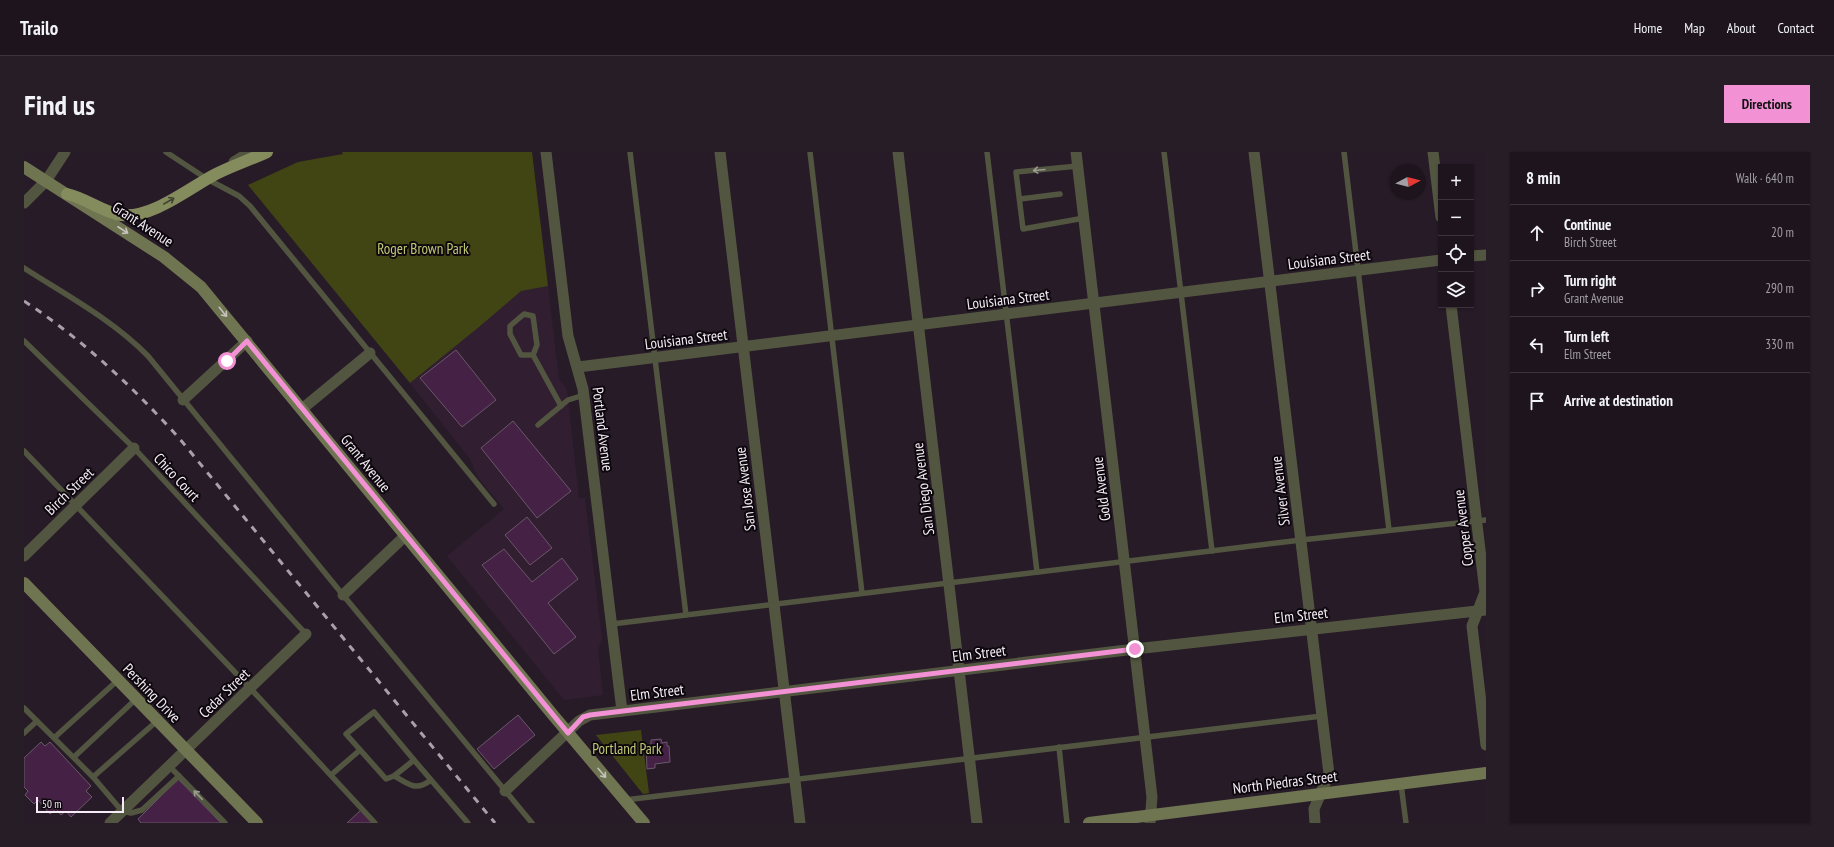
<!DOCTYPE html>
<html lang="en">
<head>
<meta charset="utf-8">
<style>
	body { margin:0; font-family:"PT Sans Narrow",sans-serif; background:#261d27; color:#f1f3f6 }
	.controls { position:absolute; right:12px; top:12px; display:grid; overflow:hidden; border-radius:0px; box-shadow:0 1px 3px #0004 }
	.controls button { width:36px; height:36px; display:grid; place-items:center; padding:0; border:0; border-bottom:1px solid #3c333c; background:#1e141e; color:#f1f3f6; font:20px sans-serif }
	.compass { position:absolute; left:1366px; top:12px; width:36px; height:36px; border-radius:50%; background:#1e141e; box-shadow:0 1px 3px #0004; rotate:83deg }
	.scale { position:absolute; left:12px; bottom:10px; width:88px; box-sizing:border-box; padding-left:4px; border:2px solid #f5ecf5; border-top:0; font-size:11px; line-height:14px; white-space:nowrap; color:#f5ecf5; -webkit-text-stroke:3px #0d080d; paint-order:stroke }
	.stop { position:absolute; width:12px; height:12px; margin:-9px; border:3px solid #f391d5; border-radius:50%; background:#fff }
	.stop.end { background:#f391d5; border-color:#fff; box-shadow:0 1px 4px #0008 }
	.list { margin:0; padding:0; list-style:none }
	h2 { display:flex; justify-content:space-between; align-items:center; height:52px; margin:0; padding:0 16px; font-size:17px }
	h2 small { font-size:13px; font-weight:400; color:#a19ea4 }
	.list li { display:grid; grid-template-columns:26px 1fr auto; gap:12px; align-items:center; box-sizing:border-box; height:56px; padding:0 16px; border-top:1px solid #3c333c }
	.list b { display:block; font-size:15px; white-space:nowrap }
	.list p { margin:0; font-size:13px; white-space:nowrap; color:#a19ea4 }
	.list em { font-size:13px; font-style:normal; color:#a19ea4 }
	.icon { flex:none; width:22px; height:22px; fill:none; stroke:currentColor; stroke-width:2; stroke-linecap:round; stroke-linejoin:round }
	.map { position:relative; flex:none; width:1462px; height:671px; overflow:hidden; border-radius:0px }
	header { display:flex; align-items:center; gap:24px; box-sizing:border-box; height:56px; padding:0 20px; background:#1e141e; border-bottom:1px solid #3c333c }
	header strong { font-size:19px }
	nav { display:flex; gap:22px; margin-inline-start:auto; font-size:14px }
	.intro { display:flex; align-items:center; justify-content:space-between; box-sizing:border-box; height:96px; padding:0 24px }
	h1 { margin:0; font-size:28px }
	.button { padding:10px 18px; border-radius:0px; background:#f391d5; color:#111; font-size:14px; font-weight:700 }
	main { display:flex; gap:24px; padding:0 24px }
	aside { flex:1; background:#1e141e; border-radius:0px; box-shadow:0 1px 3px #0004 }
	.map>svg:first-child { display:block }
</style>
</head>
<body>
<header>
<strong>Trailo</strong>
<nav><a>Home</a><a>Map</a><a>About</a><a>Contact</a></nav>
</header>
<div class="intro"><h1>Find us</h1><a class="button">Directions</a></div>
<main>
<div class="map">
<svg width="1462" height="671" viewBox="0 0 1462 671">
	<rect width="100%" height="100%" fill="#281b28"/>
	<path fill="#311e31" d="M524,134L535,227L543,237L555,346H561L578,487L574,498L579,543L540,548L423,404L480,357L454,326L446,307L386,231L455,175L497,138Z"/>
	<g fill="#414514">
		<path d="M318,0H508L524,134L497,139L455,175L386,231L224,33L274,10L319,2Z"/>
		<path d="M617,578L625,641L619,642L572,583Z"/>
	</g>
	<g fill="#452146" stroke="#695969">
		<path d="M432,198L472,248L438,275L396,226Z"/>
		<path d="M489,269L547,339L513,366L457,296Z"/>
		<path d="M503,365L528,396L506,413L481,383Z"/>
		<path d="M480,397L508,430L538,406L554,427L524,451L552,485L530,502L458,413Z"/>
		<path d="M494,563L511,583L470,617L453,597Z"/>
		<path d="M637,587L638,591L643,590V594H645L646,610L631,612V616L623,617L622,593L627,592V588Z"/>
		<path d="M17,590L21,594L26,590L67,634L62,639L68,645L47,665L42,659L37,663L32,657L26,662L14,648L10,652L1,643L4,639L0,635V606Z"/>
		<path d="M154,627L197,671H117L114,667Z"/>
		<path d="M337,658L349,671H323Z"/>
	</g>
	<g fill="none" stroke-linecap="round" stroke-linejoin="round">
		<g stroke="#525640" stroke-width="5.5">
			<path d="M142,0L183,27L215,44L226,54L470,352"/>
			<path d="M606,0L662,463"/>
			<path d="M786,0L838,441"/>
			<path d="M963,0L1013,420"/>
			<path d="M1140,0L1188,399"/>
			<path d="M1320,0L1365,378"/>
			<path d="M1054,14L992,20L999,77L1060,66"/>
			<path d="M996,47L1036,42"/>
			<path d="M0,116C42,143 89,168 124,204L319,443L508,671"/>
			<path d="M0,189L110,296L282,482"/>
			<path d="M509,203H497L486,182V174L500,162L509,164L513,193L509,203L537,254"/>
			<path d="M514,273L544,248L560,243"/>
			<path d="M0,299L226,536L351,671"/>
			<path d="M588,472L1277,388L1462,368"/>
			<path d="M0,556L69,625L98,659L107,661L118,658L155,624L201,671"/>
			<path d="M0,581L13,569"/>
			<path d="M31,585L94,528"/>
			<path d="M1035,595L1043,671"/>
			<path d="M50,605L112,547"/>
			<path d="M145,614L155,624"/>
			<path d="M307,623L336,598"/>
			<path d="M370,624L362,627L322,582L350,560L390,608"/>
			<path d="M69,625L133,569"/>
			<path d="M407,628C391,640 386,632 370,624L390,608L444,671"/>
			<path d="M1377,632L1382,671"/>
			<path d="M601,648L1298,564"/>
		</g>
		<g stroke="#525640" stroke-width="11">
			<path d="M522,0L544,184L559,237L598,559"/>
			<path d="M696,0L776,671"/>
			<path d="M874,0L953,671"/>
			<path d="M1052,0L1128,645L1126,671"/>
			<path d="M1230,0L1305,622L1290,657L1291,671"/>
			<path d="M1409,0L1417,65"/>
			<path d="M210,10L226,0"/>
			<path d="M0,51L22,29L41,0"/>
			<path d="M1447,104L1462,103"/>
			<path d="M1427,153L1461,440L1448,474L1462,593"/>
			<path d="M554,215L1417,108"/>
			<path d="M159,248L223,189"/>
			<path d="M278,257L346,201"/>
			<path d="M0,404L110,296"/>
			<path d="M319,443L381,384"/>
			<path d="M481,639L555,569L566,563L1111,497L1462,458"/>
			<path d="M86,671L282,482"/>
		</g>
		<g stroke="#6f7551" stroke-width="12">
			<path d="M0,15L140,105L177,135L529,563L620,671"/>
			<path d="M0,431L233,671"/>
			<path d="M1065,671L1462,621"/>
		</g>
		<path stroke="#848c5e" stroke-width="12" d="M43,42C62,46 78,60 97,63C127,67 164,37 190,23C207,14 226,8 243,0"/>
		<path stroke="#aa9faa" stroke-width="3" stroke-dasharray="7 7" stroke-linecap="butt" d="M0,149C58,187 108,234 155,286L471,671"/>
	</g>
	<defs><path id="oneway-shaft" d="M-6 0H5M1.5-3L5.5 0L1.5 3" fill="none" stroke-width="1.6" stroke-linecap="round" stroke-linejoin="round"/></defs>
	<g stroke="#9b9a91">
		<use href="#oneway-shaft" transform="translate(1015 18) rotate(175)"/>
		<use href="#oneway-shaft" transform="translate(174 643) rotate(-134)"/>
	</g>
	<use stroke="#434331" href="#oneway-shaft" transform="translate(145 49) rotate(-30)"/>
	<g stroke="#c6c2bc">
		<use href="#oneway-shaft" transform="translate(99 78) rotate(33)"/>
		<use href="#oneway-shaft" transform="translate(199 160) rotate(51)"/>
		<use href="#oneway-shaft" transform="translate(578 621) rotate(50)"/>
	</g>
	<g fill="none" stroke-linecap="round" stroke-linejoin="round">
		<path stroke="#f391d5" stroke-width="5" d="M203,209L223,189L544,581L559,565L566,563L1111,497"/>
	</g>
	<g text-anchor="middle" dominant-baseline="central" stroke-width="4" stroke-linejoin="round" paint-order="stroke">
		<g font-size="15" fill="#f5ecf5" stroke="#0d080d">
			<text transform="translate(119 72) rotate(33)">Grant Avenue</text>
			<text transform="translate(1305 107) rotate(-7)">Louisiana Street</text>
			<text transform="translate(984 147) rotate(-7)">Louisiana Street</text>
			<text transform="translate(662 187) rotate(-7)">Louisiana Street</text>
			<text transform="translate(579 277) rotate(83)">Portland Avenue</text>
			<text transform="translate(342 311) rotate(51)">Grant Avenue</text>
			<text transform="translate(153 325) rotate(47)">Chico Court</text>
			<text transform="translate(721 337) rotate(-97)">San Jose Avenue</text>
			<text transform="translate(899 337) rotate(-97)">San Diego Avenue</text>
			<text transform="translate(1077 337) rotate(-97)">Gold Avenue</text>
			<text transform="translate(45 339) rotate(-44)">Birch Street</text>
			<text transform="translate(1256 339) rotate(-97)">Silver Avenue</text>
			<text transform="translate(1439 376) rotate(-97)">Copper Avenue</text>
			<text transform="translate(1277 463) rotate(-6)">Elm Street</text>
			<text transform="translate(955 501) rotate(-7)">Elm Street</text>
			<text transform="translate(633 540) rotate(-7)">Elm Street</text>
			<text transform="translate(128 541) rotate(46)">Pershing Drive</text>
			<text transform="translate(200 541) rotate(-44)">Cedar Street</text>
			<text transform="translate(1261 630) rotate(-7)">North Piedras Street</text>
		</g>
		<g font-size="15" fill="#c0c874" stroke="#0d080d">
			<text x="399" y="96">Roger Brown Park</text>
			<text x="603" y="596">Portland Park</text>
		</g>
	</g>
</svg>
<div class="controls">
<button>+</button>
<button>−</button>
<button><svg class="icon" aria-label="locate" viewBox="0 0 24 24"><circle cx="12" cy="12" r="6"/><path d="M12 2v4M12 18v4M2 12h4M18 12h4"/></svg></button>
<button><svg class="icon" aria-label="layers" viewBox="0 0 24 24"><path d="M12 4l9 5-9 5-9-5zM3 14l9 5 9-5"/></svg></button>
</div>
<svg class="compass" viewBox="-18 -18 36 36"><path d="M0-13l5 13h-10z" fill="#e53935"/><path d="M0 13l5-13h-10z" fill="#a19ea4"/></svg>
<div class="scale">50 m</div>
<div class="stop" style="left:203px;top:209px"></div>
<div class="stop end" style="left:1111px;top:497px"></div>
</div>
<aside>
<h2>8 min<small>Walk · 640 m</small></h2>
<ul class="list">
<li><svg class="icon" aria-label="ahead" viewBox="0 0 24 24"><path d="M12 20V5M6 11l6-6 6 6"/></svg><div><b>Continue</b><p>Birch Street</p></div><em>20 m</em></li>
<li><svg class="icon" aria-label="right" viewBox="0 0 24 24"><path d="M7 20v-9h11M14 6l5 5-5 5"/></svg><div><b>Turn right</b><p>Grant Avenue</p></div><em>290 m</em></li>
<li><svg class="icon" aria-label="left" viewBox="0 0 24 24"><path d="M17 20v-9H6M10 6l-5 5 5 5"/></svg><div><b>Turn left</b><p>Elm Street</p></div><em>330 m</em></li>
<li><svg class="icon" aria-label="arrive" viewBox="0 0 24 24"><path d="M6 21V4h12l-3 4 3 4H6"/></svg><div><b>Arrive at destination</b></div></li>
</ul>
</aside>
</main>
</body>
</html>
